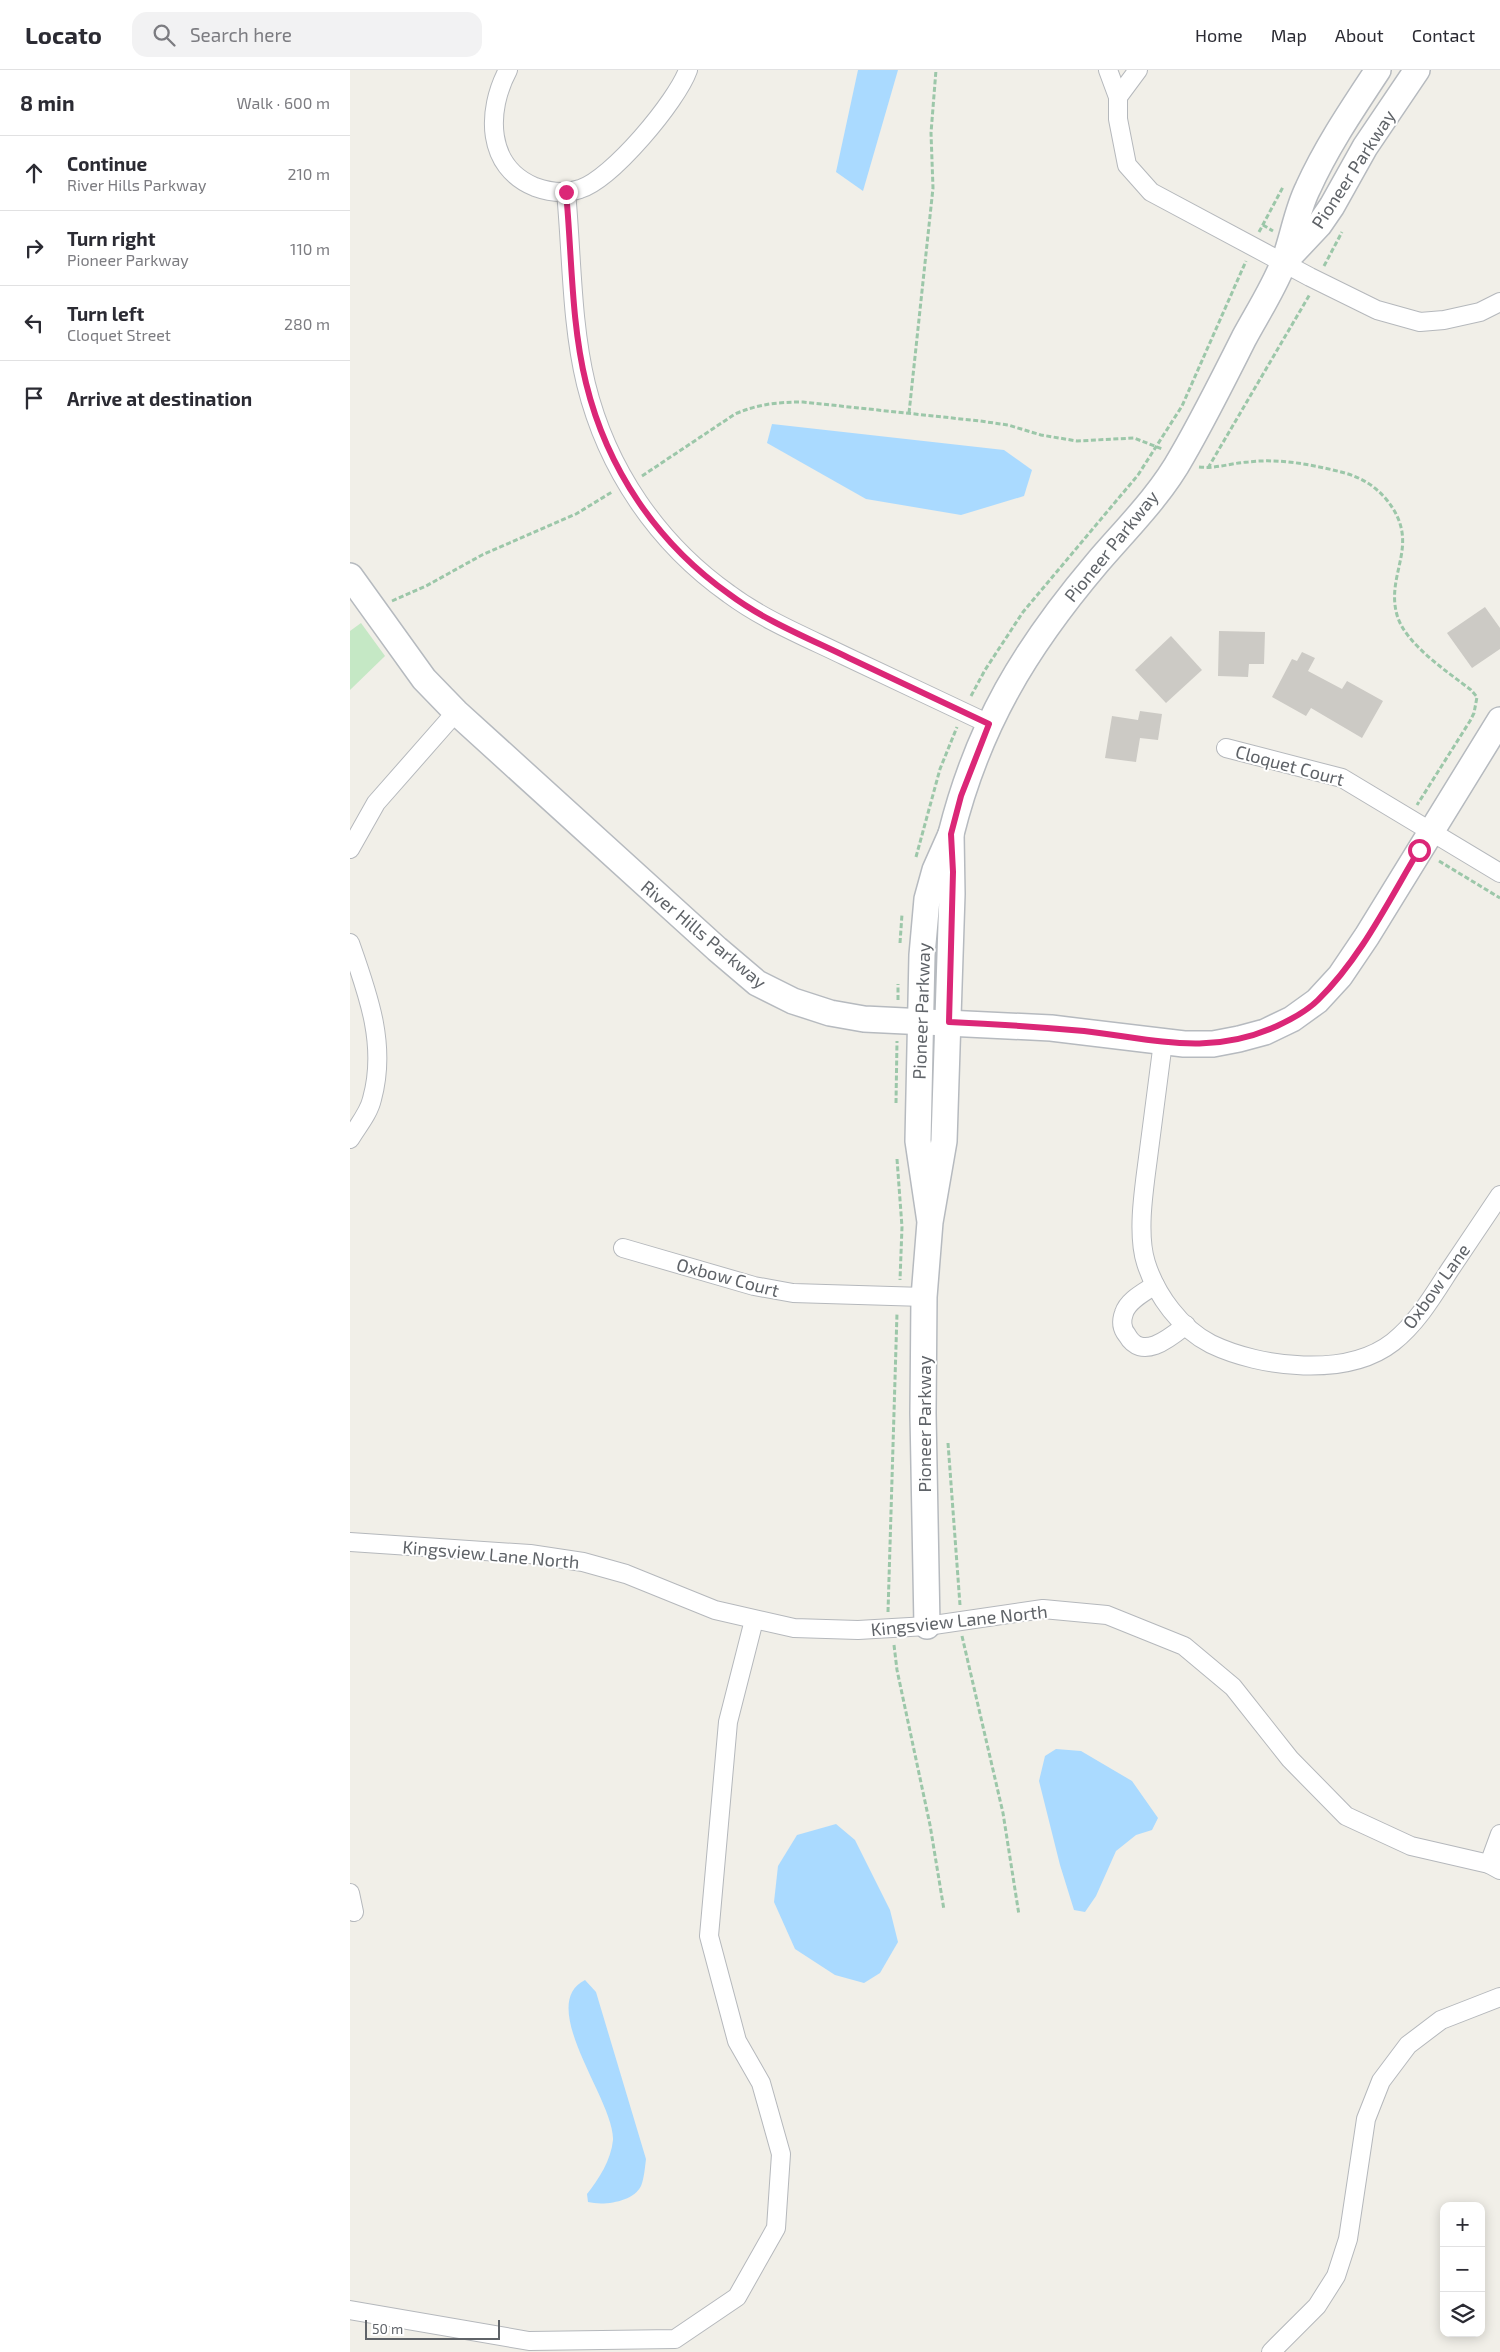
<!DOCTYPE html>
<html lang="en">
<head>
<meta charset="utf-8">
<style>
	body { margin:0; font-family:"Exo 2",sans-serif; background:#f2f2f3; color:#2b2b33 }
	.controls { position:absolute; right:15px; bottom:15px; display:grid; overflow:hidden; border-radius:10px; box-shadow:0 2px 12px #0003 }
	.controls button { width:45px; height:45px; display:grid; place-items:center; padding:0; border:0; border-bottom:1px solid #e1e1e2; background:#fff; color:#2b2b33; font:25px sans-serif }
	.scale { position:absolute; left:15px; bottom:12px; width:135px; box-sizing:border-box; padding-left:5px; border:2px solid #5f6368; border-top:0; font-size:14px; line-height:18px; white-space:nowrap; color:#5f6368; -webkit-text-stroke:4px #fff; paint-order:stroke }
	.stop { position:absolute; width:15px; height:15px; margin:-11px; border:4px solid #db2777; border-radius:50%; background:#fff }
	.stop.end { background:#db2777; border-color:#fff; box-shadow:0 1px 5px #0008 }
	.list { margin:0; padding:0; list-style:none }
	h2 { display:flex; justify-content:space-between; align-items:center; height:65px; margin:0; padding:0 20px; font-size:21px }
	h2 small { font-size:16px; font-weight:400; color:#7c7c81 }
	.list li { display:grid; grid-template-columns:32px 1fr auto; gap:15px; align-items:center; box-sizing:border-box; height:75px; padding:0 20px; border-top:1px solid #e1e1e2 }
	.list b { display:block; font-size:19px; white-space:nowrap }
	.list p { margin:0; font-size:16px; white-space:nowrap; color:#7c7c81 }
	.list em { font-size:16px; font-style:normal; color:#7c7c81 }
	.icon { flex:none; width:28px; height:28px; fill:none; stroke:currentColor; stroke-width:2; stroke-linecap:round; stroke-linejoin:round }
	.map { position:relative; flex:none; width:1150px; height:2282px; overflow:hidden }
	header { display:flex; align-items:center; gap:30px; box-sizing:border-box; height:70px; padding:0 25px; background:#fff; border-bottom:1px solid #e1e1e2 }
	header strong { font-size:24px }
	nav { display:flex; gap:28px; margin-inline-start:auto; font-size:18px }
	.search { width:350px; height:45px; background:#f2f2f3; display:flex; align-items:center; gap:12px; box-sizing:border-box; padding:0 18px; border-radius:15px; color:#7c7c81; font-size:19px }
	main { display:flex }
	aside { flex:1; background:#fff }
	.map>svg:first-child { display:block }
</style>
</head>
<body>
<header>
<strong>Locato</strong>
<div class="search"><svg class="icon" aria-label="search" viewBox="0 0 24 24"><circle cx="10" cy="10" r="6"/><path d="M15 15l6 6"/></svg>Search here</div>
<nav><a>Home</a><a>Map</a><a>About</a><a>Contact</a></nav>
</header>
<main>
<aside>
<h2>8 min<small>Walk · 600 m</small></h2>
<ul class="list">
<li><svg class="icon" aria-label="ahead" viewBox="0 0 24 24"><path d="M12 20V5M6 11l6-6 6 6"/></svg><div><b>Continue</b><p>River Hills Parkway</p></div><em>210 m</em></li>
<li><svg class="icon" aria-label="right" viewBox="0 0 24 24"><path d="M7 20v-9h11M14 6l5 5-5 5"/></svg><div><b>Turn right</b><p>Pioneer Parkway</p></div><em>110 m</em></li>
<li><svg class="icon" aria-label="left" viewBox="0 0 24 24"><path d="M17 20v-9H6M10 6l-5 5 5 5"/></svg><div><b>Turn left</b><p>Cloquet Street</p></div><em>280 m</em></li>
<li><svg class="icon" aria-label="arrive" viewBox="0 0 24 24"><path d="M6 21V4h12l-3 4 3 4H6"/></svg><div><b>Arrive at destination</b></div></li>
</ul>
</aside>
<div class="map">
<svg width="1150" height="2282" viewBox="0 0 1150 2282">
	<rect width="100%" height="100%" fill="#f1efe8"/>
	<path fill="#c5e8c5" d="M11,553L35,586L0,620V561Z"/>
	<g fill="#aadaff">
		<path d="M508,0H548L513,121L486,102Z"/>
		<path d="M422,354L654,380L682,400L674,426L611,445L516,429L417,373Z"/>
		<path d="M706,1679L731,1681L782,1711L808,1748L802,1760L786,1765L766,1781L746,1826L735,1842L724,1840L710,1795L689,1711L695,1686Z"/>
		<path d="M486,1754L505,1770L540,1840L548,1872L530,1903L514,1913L485,1905L445,1879L424,1832L428,1796L447,1765Z"/>
		<path d="M235,1910L246,1922L296,2089C295,2097 294,2109 291,2116C283,2132 254,2136 238,2132L237,2124C249,2109 261,2090 263,2070C265,2031 185,1935 235,1910Z"/>
	</g>
	<g fill="#cccac5">
		<path d="M1135,537L1150,558V579L1122,598L1097,563Z"/>
		<path d="M869,561L915,562L914,594H899L898,607L868,606Z"/>
		<path d="M821,566L852,600L816,633L785,600Z"/>
		<path d="M952,582L965,588L958,601L992,619L997,611L1033,631L1012,668L961,638L956,646L922,627L942,589L947,591Z"/>
		<path d="M790,641L812,644L808,670L790,668L786,692L755,688L762,646L788,650Z"/>
	</g>
	<g fill="none" stroke-linecap="round" stroke-linejoin="round">
		<defs>
			<g id="street">
				<path d="M158,0C136,41 136,97 185,117C199,122 216,124 230,119C262,109 327,31 338,0"/>
				<path d="M758,0L768,27V49L777,95L801,122L960,207L1027,240L1070,252L1094,250L1130,242L1150,232"/>
				<path d="M768,27L788,0"/>
				<path d="M216,122C222,185 221,252 236,314C257,399 307,473 379,524C414,550 456,567 495,586C543,609 591,631 639,654"/>
				<path d="M876,678L992,708L1150,803"/>
				<path d="M0,779L26,733L106,642"/>
				<path d="M0,873C18,924 37,975 22,1029C19,1043 7,1057 0,1069"/>
				<path d="M813,972C808,1008 804,1044 799,1080C795,1113 786,1162 796,1193C806,1225 831,1259 861,1274C911,1298 997,1308 1043,1272C1067,1253 1083,1226 1099,1201C1116,1176 1133,1150 1150,1125"/>
				<path d="M273,1178L404,1216L443,1223L574,1227"/>
				<path d="M805,1215C795,1222 778,1230 774,1243C771,1251 772,1259 777,1265C792,1292 821,1267 836,1255"/>
				<path d="M0,1472L180,1484L233,1492L276,1504L365,1540L444,1558L508,1560L577,1556L693,1539L757,1545L834,1576L883,1617L940,1689L996,1746L1061,1776L1139,1794L1150,1800"/>
				<path d="M1139,1794L1150,1764"/>
				<path d="M0,1823L4,1842"/>
				<path d="M0,2240L179,2271L325,2269L387,2227L426,2158L431,2084L411,2013L387,1971L359,1866L378,1652L404,1550"/>
				<path d="M921,2282L967,2236L986,2206L998,2169L1016,2049L1031,2011L1058,1975L1091,1950L1150,1927"/>
			</g>
			<g id="secondary">
				<path d="M935,191L969,155L982,136L1015,77L1067,0"/>
				<path d="M0,506L74,609L106,642L367,879L407,913L443,931L480,943L514,949L701,958L834,974H863L889,969L915,962L942,949L967,931L990,906L1017,866L1150,650"/>
				<path d="M601,764C628,656 675,578 747,493C776,459 810,426 832,386C854,348 874,308 894,268C907,244 923,219 933,194C943,169 946,142 958,118C977,76 1003,38 1028,0"/>
				<path d="M577,1556L573,1343L574,1227L580,1152L594,1071L602,824L601,764L585,800L577,829L572,885L568,1071L580,1152"/>
			</g>
		</defs>
		<use href="#street" stroke="#b5b8bc" stroke-width="20"/>
		<use href="#secondary" stroke="#b6babf" stroke-width="28"/>
		<g stroke="#9cc7a9" stroke-width="3" stroke-dasharray="5 2.5" stroke-linecap="butt">
			<path d="M913,155L923,161"/>
			<path d="M909,162L933,117"/>
			<path d="M974,196L992,162"/>
			<path d="M559,343L583,118L581,63L586,0"/>
			<path d="M849,397C866,399 881,393 898,392C930,388 964,395 995,403C1012,408 1025,416 1036,429C1073,474 1035,502 1047,545C1055,574 1098,602 1121,620L1127,627L1124,643L1120,651L1067,735"/>
			<path d="M858,398L960,224"/>
			<path d="M292,406L385,344C408,334 428,332 453,332L630,351L658,355L691,365L727,371L784,368L812,379"/>
			<path d="M42,531L76,516L132,485L226,444L262,422"/>
			<path d="M621,626L635,600L673,542L788,405L832,336L896,191"/>
			<path d="M566,787L590,699L607,657"/>
			<path d="M1089,791L1150,828"/>
			<path d="M550,873L552,844"/>
			<path d="M548,930V914"/>
			<path d="M546,1033L547,971"/>
			<path d="M547,1089L552,1157L550,1210"/>
			<path d="M598,1373L610,1535"/>
			<path d="M538,1542L547,1243"/>
			<path d="M612,1566L653,1743L669,1845"/>
			<path d="M544,1575L547,1600L580,1755L594,1840"/>
		</g>
		<use href="#street" stroke="#fff" stroke-width="18"/>
		<use href="#secondary" stroke="#fff" stroke-width="25"/>
	</g>
	<g fill="none" stroke-linecap="round" stroke-linejoin="round">
		<path stroke="#db2777" stroke-width="6" d="M216,122C222,185 221,252 236,313C257,399 307,473 379,524C415,551 458,568 499,588C545,610 592,632 639,654L611,726L601,764L603,802L599,952C644,954 689,957 734,961C805,969 858,987 927,956C942,949 957,941 968,930C1011,888 1039,830 1069,780"/>
	</g>
	<g text-anchor="middle" dominant-baseline="central" stroke-width="4" stroke-linejoin="round" paint-order="stroke">
		<g font-size="18" fill="#5f6368" stroke="#fff">
			<text transform="translate(1003 99) rotate(-57)">Pioneer Parkway</text>
			<text transform="translate(761 476) rotate(-51)">Pioneer Parkway</text>
			<text transform="translate(940 695) rotate(15)">Cloquet Court</text>
			<text transform="translate(354 864) rotate(40)">River Hills Parkway</text>
			<text transform="translate(571 941) rotate(-88)">Pioneer Parkway</text>
			<text transform="translate(378 1207) rotate(15)">Oxbow Court</text>
			<text transform="translate(1086 1216) rotate(-54)">Oxbow Lane</text>
			<text transform="translate(574 1354) rotate(-90)">Pioneer Parkway</text>
			<text transform="translate(141 1484) rotate(5)">Kingsview Lane North</text>
			<text transform="translate(609 1550) rotate(-6)">Kingsview Lane North</text>
		</g>
	</g>
</svg>
<div class="controls">
<button>+</button>
<button>−</button>
<button><svg class="icon" aria-label="layers" viewBox="0 0 24 24"><path d="M12 4l9 5-9 5-9-5zM3 14l9 5 9-5"/></svg></button>
</div>
<div class="scale">50 m</div>
<div class="stop" style="left:1069px;top:780px"></div>
<div class="stop end" style="left:216px;top:122px"></div>
</div>
</main>
</body>
</html>
